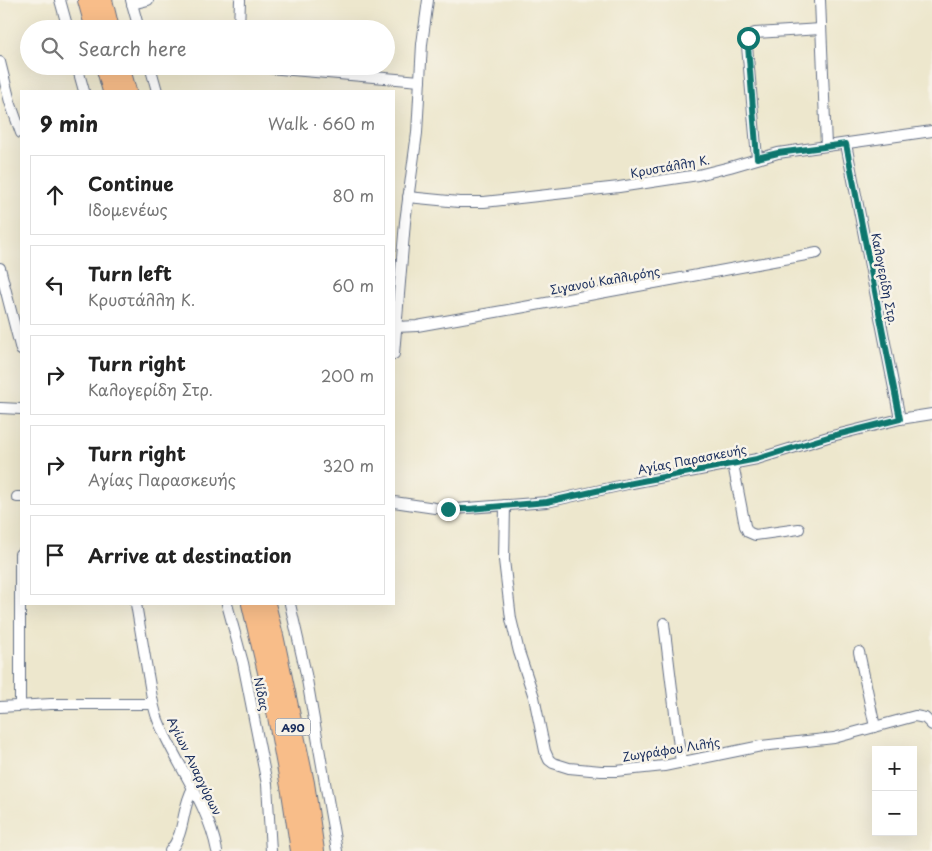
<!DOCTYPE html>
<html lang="en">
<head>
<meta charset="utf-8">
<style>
	body { margin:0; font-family:"Playpen Sans",sans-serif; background:#f6f6f6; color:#222 }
	.controls { position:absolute; right:15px; bottom:15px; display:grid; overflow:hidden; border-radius:0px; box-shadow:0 5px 20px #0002 }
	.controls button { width:45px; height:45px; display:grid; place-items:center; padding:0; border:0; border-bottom:1px solid #e0e0e0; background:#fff; color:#222; font:25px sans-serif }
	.stop { position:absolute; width:15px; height:15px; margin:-11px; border:4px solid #0f766e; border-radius:50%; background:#fff }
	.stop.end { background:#0f766e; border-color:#fff; box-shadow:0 1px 5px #0008 }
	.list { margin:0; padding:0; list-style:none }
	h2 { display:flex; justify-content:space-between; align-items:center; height:65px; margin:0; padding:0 20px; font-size:21px }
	h2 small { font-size:16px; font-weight:400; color:#767676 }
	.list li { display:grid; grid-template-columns:32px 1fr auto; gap:15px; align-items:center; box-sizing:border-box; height:80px; margin:0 10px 10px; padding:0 10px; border:1px solid #e0e0e0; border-radius:0px }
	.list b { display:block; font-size:19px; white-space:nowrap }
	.list p { margin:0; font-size:16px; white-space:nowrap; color:#767676 }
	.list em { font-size:16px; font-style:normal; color:#767676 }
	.icon { flex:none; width:28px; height:28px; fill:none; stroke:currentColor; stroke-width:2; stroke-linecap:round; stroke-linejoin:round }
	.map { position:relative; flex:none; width:932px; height:851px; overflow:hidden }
	.search { position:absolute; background:#fff; box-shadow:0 5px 20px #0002; left:20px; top:20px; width:375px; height:55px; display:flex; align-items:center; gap:12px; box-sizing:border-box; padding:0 18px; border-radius:28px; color:#767676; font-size:19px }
	.panel { position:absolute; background:#fff; box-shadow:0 5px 20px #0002; left:20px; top:90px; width:375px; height:515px; border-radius:0px }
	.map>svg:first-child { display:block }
</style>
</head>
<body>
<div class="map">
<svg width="932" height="851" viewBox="0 0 932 851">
	<rect width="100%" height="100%" fill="#f7f3e8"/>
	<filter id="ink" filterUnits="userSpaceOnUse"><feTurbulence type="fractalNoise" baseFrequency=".02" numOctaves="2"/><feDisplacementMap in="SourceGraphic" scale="10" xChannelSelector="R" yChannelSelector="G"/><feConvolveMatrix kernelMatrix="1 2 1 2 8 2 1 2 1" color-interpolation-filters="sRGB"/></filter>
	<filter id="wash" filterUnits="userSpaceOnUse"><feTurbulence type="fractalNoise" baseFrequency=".0096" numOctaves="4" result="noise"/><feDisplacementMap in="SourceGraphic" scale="20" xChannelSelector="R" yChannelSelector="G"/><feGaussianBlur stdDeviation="1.12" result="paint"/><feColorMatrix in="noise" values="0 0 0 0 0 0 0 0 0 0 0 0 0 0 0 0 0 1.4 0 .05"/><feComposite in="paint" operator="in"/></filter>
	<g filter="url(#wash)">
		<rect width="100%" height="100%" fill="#ede7cd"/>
	</g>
	<g filter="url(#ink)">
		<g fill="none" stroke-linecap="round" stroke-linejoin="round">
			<defs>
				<g id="minor">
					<path d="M60,0L68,29"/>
					<path d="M131,0L139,29"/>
					<path d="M820,0L826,146"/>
					<path d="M132,4L148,0"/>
					<path d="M239,29L240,0"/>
					<path d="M0,62L10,102L21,133"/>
					<path d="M77,66L84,91"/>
					<path d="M150,66L157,91"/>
					<path d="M244,66L420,81"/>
					<path d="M846,144L900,419"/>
					<path d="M757,158L747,46C747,40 749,35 755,33L821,29"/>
					<path d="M408,197L459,202H484L619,187L698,175L730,167L778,153L932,131"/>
					<path d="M0,268L21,350"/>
					<path d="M396,327L417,326L519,308L817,253"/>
					<path d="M394,354L405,222L417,133L422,44L428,0"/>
					<path d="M0,408L21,409"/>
					<path d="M733,464L745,526L748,532L755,535L799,529"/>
					<path d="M17,497H21"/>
					<path d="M394,502L435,508L455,509L547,502L632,483L757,459L828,437L900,419L932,414"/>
					<path d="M505,505L504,560L511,619L519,652L534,697L545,751L549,760L553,763L569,768L601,771H616L664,766L761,746L834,738L915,716L925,718L932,725"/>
					<path d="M136,604C140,628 144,651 148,675C151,690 152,705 158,720C176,765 208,803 217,851"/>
					<path d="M227,604L243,663L267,784L271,851"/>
					<path d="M290,604L306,674L337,851"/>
					<path d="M664,623L681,763"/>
					<path d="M859,652L875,727"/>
					<path d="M20,705V554H21"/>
					<path d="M0,707L51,704H153"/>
					<path d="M170,851C186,832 181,809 193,788"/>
				</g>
				<g id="motorway">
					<path d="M87,0L95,29"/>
					<path d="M103,0L110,29"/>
					<path d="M105,66L112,91"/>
					<path d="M120,66L127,91"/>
					<path d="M251,604L275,706L291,792L300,851"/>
					<path d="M266,604L275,640L305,783L315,851"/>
				</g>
			</defs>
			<use href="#minor" stroke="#646f85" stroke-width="12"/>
			<use href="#motorway" stroke="#646f85" stroke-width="20"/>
			<use href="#minor" stroke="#fff" stroke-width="10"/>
			<use href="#motorway" stroke="#f8bd89" stroke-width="18"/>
		</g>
	</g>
	<g fill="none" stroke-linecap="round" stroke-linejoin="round" filter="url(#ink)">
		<path stroke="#0f766e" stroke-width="6" d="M448,509H470L547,502L632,483L757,459L828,437L900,419L846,144L778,153L757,158L748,46V38"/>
	</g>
	<g text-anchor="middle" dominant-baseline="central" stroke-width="5" stroke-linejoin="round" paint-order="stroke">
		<rect fill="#f7f3e8" stroke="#5d6a87" stroke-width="1" x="275.5" y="718.5" width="35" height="17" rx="4"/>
		<g font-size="11" font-weight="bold" fill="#1b2f5e">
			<text x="293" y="727">Α90</text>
		</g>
		<g font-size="12" fill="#1b2f5e" stroke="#f7f3e8">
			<text transform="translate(670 166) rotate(-10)">Κρυστάλλη Κ.</text>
			<text transform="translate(885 279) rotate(79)">Καλογερίδη Στρ.</text>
			<text transform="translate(605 280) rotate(-10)">Σιγανού Καλλιρόης</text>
			<text transform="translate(692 459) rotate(-11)">Αγίας Παρασκευής</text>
			<text transform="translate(262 694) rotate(79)">Νίδας</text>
			<text transform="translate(671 749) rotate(-9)">Ζωγράφου Λιλής</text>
			<text transform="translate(195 766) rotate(64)">Αγίων Αναργύρων</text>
		</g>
	</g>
</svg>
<div class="controls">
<button>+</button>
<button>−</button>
</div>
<div class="stop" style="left:748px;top:38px"></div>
<div class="stop end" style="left:448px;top:509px"></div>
<div class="search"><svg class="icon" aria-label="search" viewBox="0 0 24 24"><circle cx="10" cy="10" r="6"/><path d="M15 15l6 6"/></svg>Search here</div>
<section class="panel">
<h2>9 min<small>Walk · 660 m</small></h2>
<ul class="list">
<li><svg class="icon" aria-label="ahead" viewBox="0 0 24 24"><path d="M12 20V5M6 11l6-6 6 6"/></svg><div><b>Continue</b><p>Ιδομενέως</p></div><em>80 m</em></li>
<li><svg class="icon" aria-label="left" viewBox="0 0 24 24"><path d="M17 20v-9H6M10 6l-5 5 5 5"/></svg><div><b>Turn left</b><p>Κρυστάλλη Κ.</p></div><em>60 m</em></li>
<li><svg class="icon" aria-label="right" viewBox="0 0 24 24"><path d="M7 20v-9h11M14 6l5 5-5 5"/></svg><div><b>Turn right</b><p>Καλογερίδη Στρ.</p></div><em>200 m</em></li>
<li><svg class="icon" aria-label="right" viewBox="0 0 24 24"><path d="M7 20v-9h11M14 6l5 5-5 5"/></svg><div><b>Turn right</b><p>Αγίας Παρασκευής</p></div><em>320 m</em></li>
<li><svg class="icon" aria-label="arrive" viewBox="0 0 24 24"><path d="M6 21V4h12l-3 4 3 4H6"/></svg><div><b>Arrive at destination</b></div></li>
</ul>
</section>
</div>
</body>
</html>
